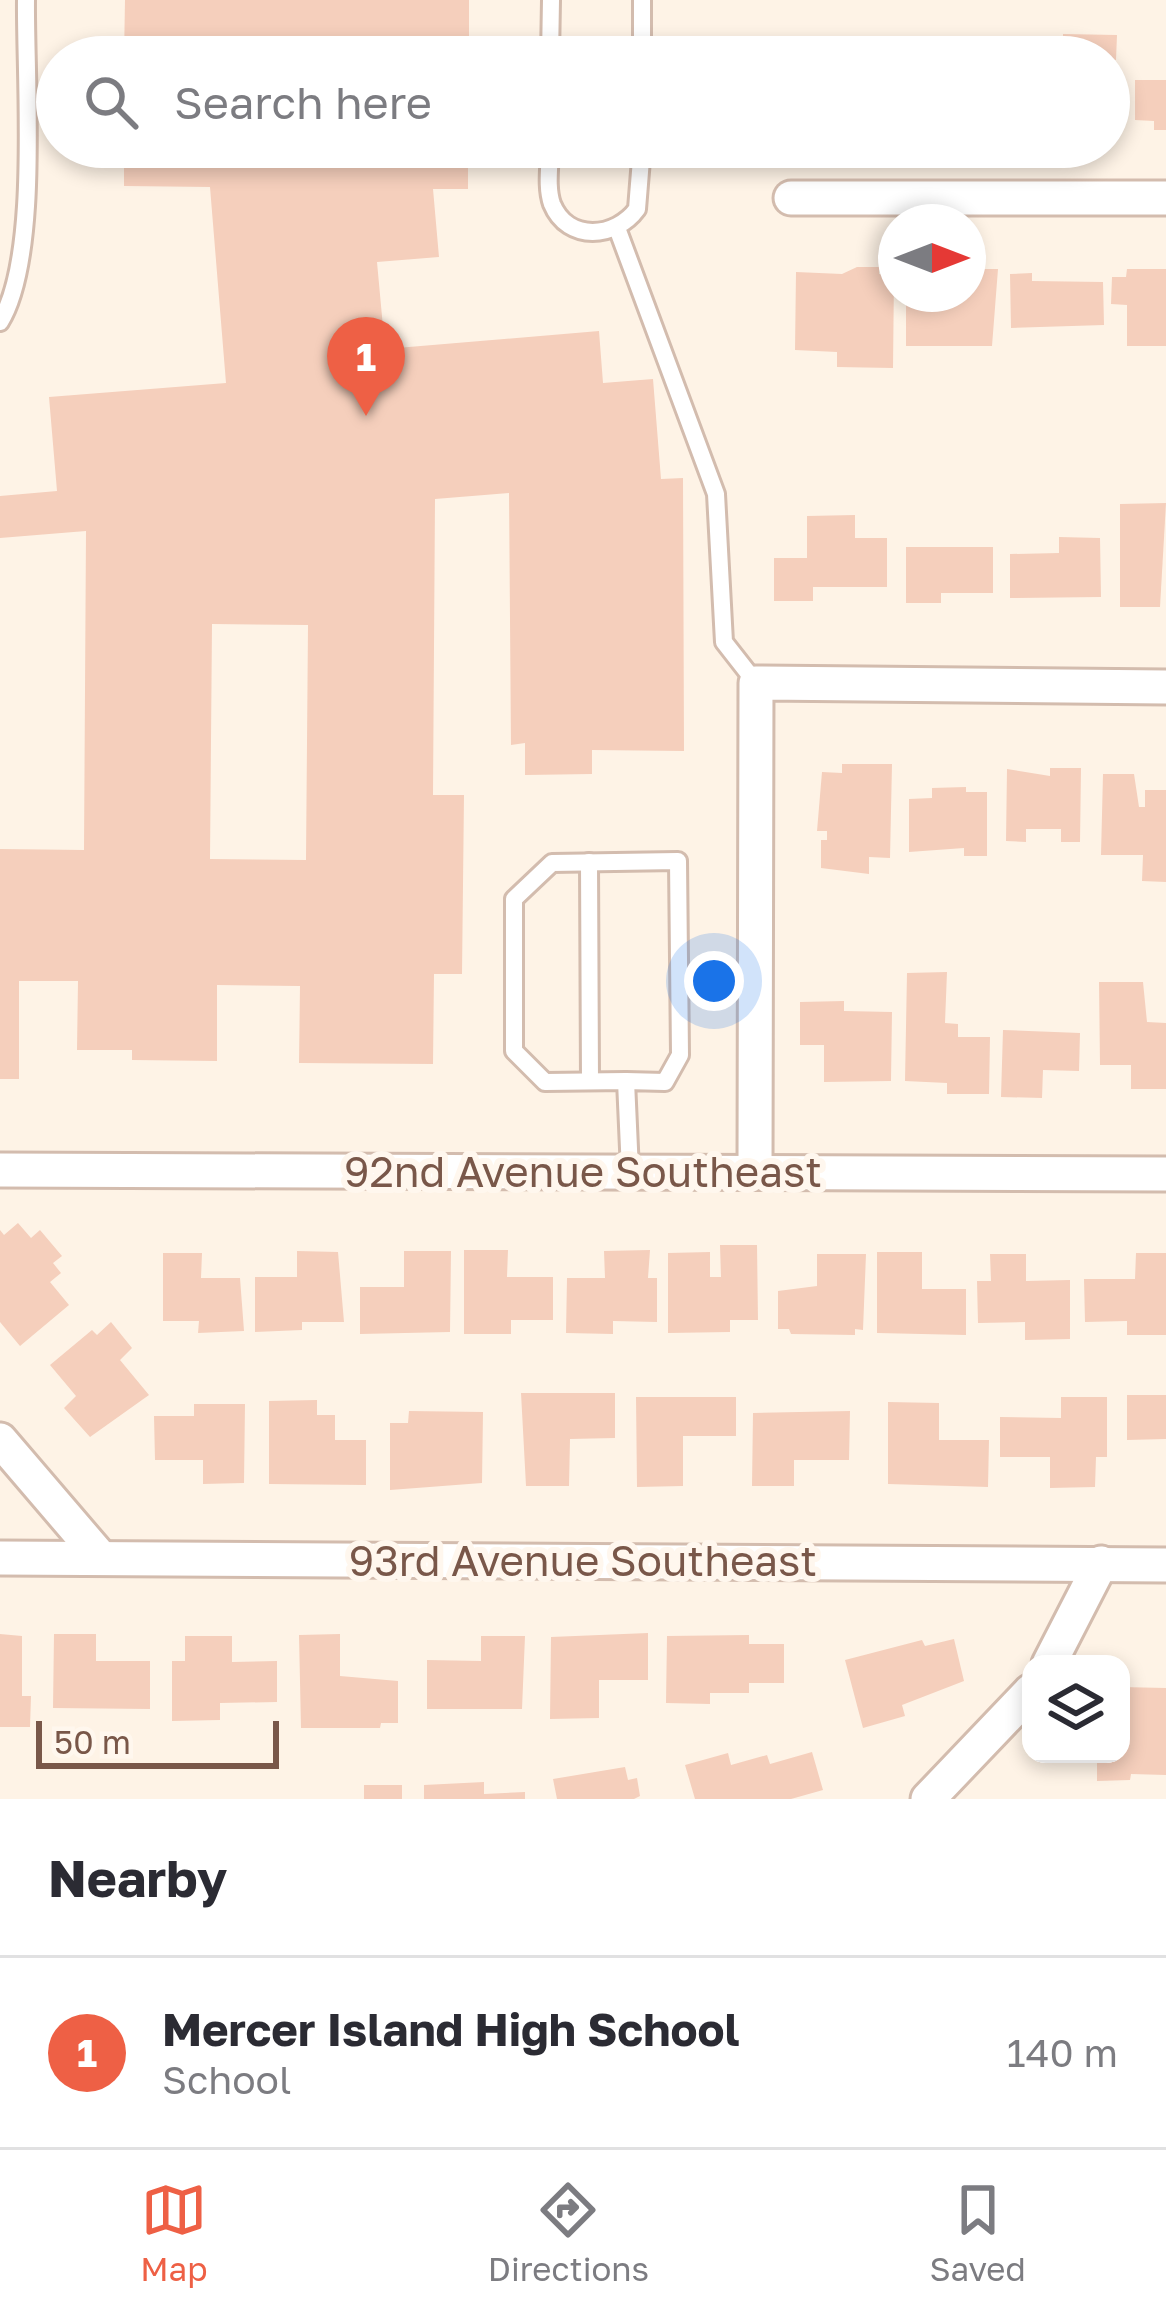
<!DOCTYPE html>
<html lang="en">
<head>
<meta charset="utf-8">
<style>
	body { margin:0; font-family:"Golos Text",sans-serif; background:#f7f7f7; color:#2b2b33 }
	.controls { position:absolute; right:36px; bottom:36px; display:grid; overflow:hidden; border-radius:24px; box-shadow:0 6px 18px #0003 }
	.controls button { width:108px; height:108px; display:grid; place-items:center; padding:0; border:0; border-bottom:3px solid #e1e1e2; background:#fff; color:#2b2b33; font:60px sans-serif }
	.compass { position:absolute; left:878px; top:204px; width:108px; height:108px; border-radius:50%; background:#fff; box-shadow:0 6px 18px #0003; rotate:90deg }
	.scale { position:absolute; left:36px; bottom:30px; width:243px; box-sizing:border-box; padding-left:12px; border:6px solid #795749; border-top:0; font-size:33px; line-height:42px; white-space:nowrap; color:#795749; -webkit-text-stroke:9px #fff7ee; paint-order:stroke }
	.you { position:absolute; left:714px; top:981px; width:42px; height:42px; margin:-30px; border:9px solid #fff; border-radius:50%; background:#1a73e8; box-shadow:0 0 0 18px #1a73e833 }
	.badge { display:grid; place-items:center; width:78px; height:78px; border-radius:50%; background:#ee6045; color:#fff; font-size:39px; font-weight:700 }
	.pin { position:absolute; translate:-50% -99px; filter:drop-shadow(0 3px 6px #0008) }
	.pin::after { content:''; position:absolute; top:63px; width:42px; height:36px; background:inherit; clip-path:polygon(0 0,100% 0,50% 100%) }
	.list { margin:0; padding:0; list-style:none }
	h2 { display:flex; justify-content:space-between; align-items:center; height:156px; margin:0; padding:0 48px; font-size:51px }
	h2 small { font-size:39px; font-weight:400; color:#7c7c81 }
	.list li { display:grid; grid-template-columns:78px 1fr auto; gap:36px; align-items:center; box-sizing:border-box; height:192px; padding:0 48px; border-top:3px solid #e1e1e2 }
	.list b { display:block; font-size:45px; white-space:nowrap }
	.list p { margin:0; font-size:39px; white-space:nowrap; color:#7c7c81 }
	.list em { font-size:39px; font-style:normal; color:#7c7c81 }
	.icon { flex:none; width:66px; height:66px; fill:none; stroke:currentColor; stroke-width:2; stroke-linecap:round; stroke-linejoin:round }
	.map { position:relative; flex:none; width:1166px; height:1799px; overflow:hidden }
	.search { position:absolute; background:#fff; box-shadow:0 6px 18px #0003; left:36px; right:36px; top:36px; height:132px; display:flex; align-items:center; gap:30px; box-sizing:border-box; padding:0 42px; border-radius:66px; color:#7c7c81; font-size:45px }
	.sheet { height:348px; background:#fff }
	nav { display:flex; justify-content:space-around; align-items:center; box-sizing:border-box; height:168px; border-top:3px solid #e1e1e2; background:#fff; font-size:33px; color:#7c7c81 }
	nav a { display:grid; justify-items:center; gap:6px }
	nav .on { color:#ee6045 }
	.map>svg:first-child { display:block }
</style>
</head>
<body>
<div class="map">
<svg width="1166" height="1799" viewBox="0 0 1166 1799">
	<rect width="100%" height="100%" fill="#fef3e6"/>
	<g fill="#f5cfbc" fill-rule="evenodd">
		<path d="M125,0H469V57H124Z"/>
		<path d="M1063,34L1117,35L1116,60L1063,57Z"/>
		<path d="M831,51H894L895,57H832Z"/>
		<path d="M1135,80H1166V130H1154V121L1135,120Z"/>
		<path d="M124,147H468V189H433L439,257L377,262L385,349L599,331L603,383L653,379L661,479L683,478L684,751L592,750V774L525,775V743L511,745L509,493L435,499L433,795H464L462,974H434L433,1064L299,1063L300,986L217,985V1061L132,1060V1050H77L78,981H19V1079H0V849L84,850L86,531L0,538V496L57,491L49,397L226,383L210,187L124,186ZM212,624L308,625L306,860L210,859Z"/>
		<path d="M857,267H879V274L894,275L893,368L837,367V352L795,350L796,272L842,274Z"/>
		<path d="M968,269H998L992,346H906V296L968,294Z"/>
		<path d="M1127,269H1166V346H1127V305L1111,304L1112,277H1126Z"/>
		<path d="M1032,273V281L1103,282L1104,325L1011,328L1010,274Z"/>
		<path d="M1166,503L1160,607H1120V504Z"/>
		<path d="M855,515V538H887V587H813V601H774V558H807V516Z"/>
		<path d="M1059,537L1100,538L1101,597L1010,598V554L1059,553Z"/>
		<path d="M906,547H993V593H941V603H906Z"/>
		<path d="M842,764H892L890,858L869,857V874L821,868V840H827V831H817L822,772L842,773Z"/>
		<path d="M1050,768H1081L1080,842H1061V829H1026V842L1006,841L1007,769L1050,776Z"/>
		<path d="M1103,774H1134L1139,807H1145V790H1166V882L1142,881L1143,855H1101Z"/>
		<path d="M966,787V792H987V856H964V848L909,852V799L932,798V788Z"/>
		<path d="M947,972L945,1023L958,1024V1037H990L989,1094H947V1083L905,1081L907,973Z"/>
		<path d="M1099,982H1143L1147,1022L1166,1023V1089H1131V1065H1100Z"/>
		<path d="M844,1001V1011L892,1012L891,1081L824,1082V1045H800V1002Z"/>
		<path d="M1003,1030L1080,1033L1079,1071L1043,1070L1042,1098L1001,1097Z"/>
		<path d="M18,1223L31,1238L40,1230L62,1256L53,1263L61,1273L50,1282L69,1305L20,1346L0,1322V1230L4,1235Z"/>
		<path d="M720,1245H757L758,1320H730V1332L668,1333V1253L710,1252V1277H721Z"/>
		<path d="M464,1250H508L507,1277H553V1320H511V1334H464Z"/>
		<path d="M650,1250L648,1278H657V1322L613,1321V1334L566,1333L567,1278H605L604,1251Z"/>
		<path d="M297,1251L338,1252L344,1322H302V1330L255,1332V1277H297Z"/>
		<path d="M404,1251H451L450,1332L360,1334V1287H404Z"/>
		<path d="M877,1252H922V1289H966V1335L877,1333Z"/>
		<path d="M163,1253H202L201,1278H240L244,1331L198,1333L199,1321H163Z"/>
		<path d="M1136,1253H1166V1335H1127V1321L1085,1322L1084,1279H1135Z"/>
		<path d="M817,1254H866L863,1330L855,1329V1335L791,1334L789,1329H778V1291L817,1286Z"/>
		<path d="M990,1254H1026V1281L1070,1280V1339L1025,1340V1322L978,1323L977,1281H991Z"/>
		<path d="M111,1322L132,1348L120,1360L149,1395L90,1437L64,1408L76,1396L50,1365L92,1330L97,1335Z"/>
		<path d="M521,1393H615V1438L570,1439L569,1486H526Z"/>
		<path d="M1127,1395H1166V1439L1127,1440Z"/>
		<path d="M636,1397H736V1436H683V1486L637,1487Z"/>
		<path d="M1061,1397H1107V1457H1096L1095,1487L1050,1488V1457H1000V1417L1061,1418Z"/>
		<path d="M317,1400V1415H335V1440H366V1485L269,1484V1401Z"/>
		<path d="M888,1402L939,1403V1440H989L988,1487L888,1484Z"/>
		<path d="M194,1404H245L244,1483L203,1484V1460H155L154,1416H194Z"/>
		<path d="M409,1411L483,1412L482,1483L390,1490V1423H408Z"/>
		<path d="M850,1411L849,1460H794V1486H752L753,1413Z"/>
		<path d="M648,1633V1680H599V1718L550,1719L551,1637Z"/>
		<path d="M0,1634L22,1636V1696H31L30,1727H0Z"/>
		<path d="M54,1634H96V1661H150V1709L53,1708Z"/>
		<path d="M340,1634V1676L398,1681V1723H381L380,1728H301L299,1635Z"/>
		<path d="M749,1635V1644H784V1683H749V1693H710V1704L666,1703L667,1636Z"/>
		<path d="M185,1636H232V1662L277,1661V1702L220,1703V1720L172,1721V1661H185Z"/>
		<path d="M481,1636H525L522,1709H427V1660L481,1661Z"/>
		<path d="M954,1639L964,1681L902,1705L905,1716L863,1728L845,1660L922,1640L925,1646Z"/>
		<path d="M1121,1687L1166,1688V1775L1131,1774L1130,1780L1097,1781V1754H1121Z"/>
		<path d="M812,1752L823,1790L791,1799H695L685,1765L728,1753L731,1765L767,1755L770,1764Z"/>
		<path d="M625,1767L628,1780L637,1778L640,1796L634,1799H557L553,1779Z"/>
		<path d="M484,1782V1794L525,1792V1799H424V1785Z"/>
		<rect x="364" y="1785" width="38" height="14"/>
	</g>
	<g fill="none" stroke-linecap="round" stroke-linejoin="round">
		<defs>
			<g id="service">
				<path d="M550,57L551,0"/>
				<path d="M642,57V0"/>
				<path d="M550,147C550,165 546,187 552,204C568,243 616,238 637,209L642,147"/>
				<path d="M617,228L716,494L724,642L756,683"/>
				<path d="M0,322C40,257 25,81 26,0"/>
				<path d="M589,862L590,1081"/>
				<path d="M626,1081L545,1082L514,1051V899L552,863L678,861L680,1055L665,1082L626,1081L630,1171"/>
			</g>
			<g id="minor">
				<path d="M791,198H1166"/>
				<path d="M0,1170L1166,1174"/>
				<path d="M755,1171L756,683L1166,687"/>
				<path d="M0,1440L101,1558"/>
				<path d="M0,1558L1166,1565"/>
				<path d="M1049,1664L1101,1563"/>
				<path d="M928,1799L1031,1691"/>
			</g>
		</defs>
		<use href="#service" stroke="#d3bcae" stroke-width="22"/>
		<use href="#minor" stroke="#d3bcae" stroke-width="39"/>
		<use href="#service" stroke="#fff" stroke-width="16"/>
		<use href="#minor" stroke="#fff" stroke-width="33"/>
	</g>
	<g text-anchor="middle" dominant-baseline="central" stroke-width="12" stroke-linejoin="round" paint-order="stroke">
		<g font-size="42" fill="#795749" stroke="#fff7ee">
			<text x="583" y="1171">92nd Avenue Southeast</text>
			<text x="583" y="1560">93rd Avenue Southeast</text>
		</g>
	</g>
</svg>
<div class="controls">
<button><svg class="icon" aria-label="layers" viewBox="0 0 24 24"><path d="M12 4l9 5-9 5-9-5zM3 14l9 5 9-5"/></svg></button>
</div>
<svg class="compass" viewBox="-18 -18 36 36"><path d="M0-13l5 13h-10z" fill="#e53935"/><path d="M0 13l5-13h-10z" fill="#7c7c81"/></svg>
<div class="scale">50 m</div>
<div class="you"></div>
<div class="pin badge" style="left:366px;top:416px">1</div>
<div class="search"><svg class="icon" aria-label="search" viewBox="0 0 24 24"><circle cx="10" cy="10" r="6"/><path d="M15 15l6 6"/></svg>Search here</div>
</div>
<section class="sheet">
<h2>Nearby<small></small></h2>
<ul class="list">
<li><span class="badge">1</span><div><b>Mercer Island High School</b><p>School</p></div><em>140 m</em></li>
</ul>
</section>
<nav>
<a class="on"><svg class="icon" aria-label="map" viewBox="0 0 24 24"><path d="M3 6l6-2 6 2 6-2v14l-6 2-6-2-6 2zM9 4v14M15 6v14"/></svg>Map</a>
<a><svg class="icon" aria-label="directions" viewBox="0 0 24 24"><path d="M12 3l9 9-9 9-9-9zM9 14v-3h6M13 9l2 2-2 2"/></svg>Directions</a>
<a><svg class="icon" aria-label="saved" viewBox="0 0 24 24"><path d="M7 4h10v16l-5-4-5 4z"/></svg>Saved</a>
</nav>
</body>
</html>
